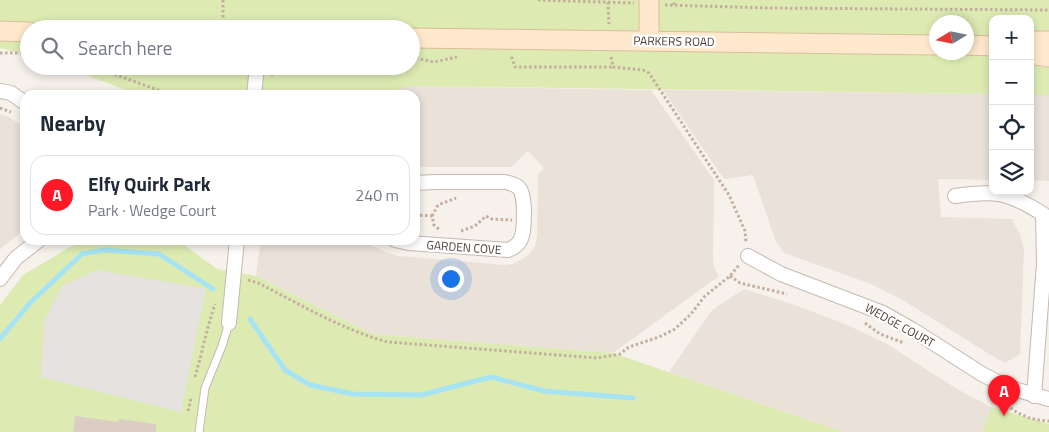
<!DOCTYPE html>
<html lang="en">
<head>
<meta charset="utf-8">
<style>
	body { margin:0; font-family:"Titillium Web",sans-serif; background:#f6f6f7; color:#1f2937 }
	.controls { position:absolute; right:15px; top:15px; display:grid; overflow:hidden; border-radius:10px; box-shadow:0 2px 8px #0003 }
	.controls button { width:45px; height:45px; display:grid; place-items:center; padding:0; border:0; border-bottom:1px solid #e0e1e3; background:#fff; color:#1f2937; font:25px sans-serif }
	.compass { position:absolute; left:929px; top:15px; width:45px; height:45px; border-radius:50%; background:#fff; box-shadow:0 2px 8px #0003; rotate:260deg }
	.you { position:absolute; left:450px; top:278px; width:18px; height:18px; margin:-12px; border:4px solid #fff; border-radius:50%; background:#1a73e8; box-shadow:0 0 0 8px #1a73e833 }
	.badge { display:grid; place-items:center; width:32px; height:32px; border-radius:50%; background:#ff1926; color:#fff; font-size:16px; font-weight:700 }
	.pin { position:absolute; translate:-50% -41px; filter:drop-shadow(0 1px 2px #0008) }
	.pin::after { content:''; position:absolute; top:26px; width:18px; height:15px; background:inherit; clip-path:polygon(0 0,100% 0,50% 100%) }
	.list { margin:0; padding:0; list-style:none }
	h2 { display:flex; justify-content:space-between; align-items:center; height:65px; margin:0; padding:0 20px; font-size:21px }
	h2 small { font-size:16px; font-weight:400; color:#747a83 }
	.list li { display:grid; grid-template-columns:32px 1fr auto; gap:15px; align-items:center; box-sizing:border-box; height:80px; margin:0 10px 10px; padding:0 10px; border:1px solid #e0e1e3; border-radius:15px }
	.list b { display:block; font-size:19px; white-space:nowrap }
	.list p { margin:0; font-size:16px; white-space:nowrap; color:#747a83 }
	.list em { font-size:16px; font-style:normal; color:#747a83 }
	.icon { flex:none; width:28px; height:28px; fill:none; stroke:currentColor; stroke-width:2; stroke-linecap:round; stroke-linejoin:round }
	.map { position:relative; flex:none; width:1049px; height:432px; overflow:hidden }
	.search { position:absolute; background:#fff; box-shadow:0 2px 8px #0003; left:20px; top:20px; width:400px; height:55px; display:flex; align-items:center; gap:12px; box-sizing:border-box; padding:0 18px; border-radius:28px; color:#747a83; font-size:19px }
	.panel { position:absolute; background:#fff; box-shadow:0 2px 8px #0003; left:20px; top:90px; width:400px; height:155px; border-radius:15px }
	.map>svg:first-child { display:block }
</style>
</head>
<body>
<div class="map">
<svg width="1049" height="432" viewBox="0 0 1049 432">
	<rect width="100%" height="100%" fill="#f6f1eb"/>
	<g fill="#eae1d9">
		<path d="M409,86L651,90L714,180L713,258L714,267L719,276L613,353L372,334L256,276L261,240H360L388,253L399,256L505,265L513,264L530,254L535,246L537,236L538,174L544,168L528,151L511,167H415V95H380Z"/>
		<path d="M663,90L993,94V180L938,179L941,217L1012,219L1021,237L1024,250L1020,354L1005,363L994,357L901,299L871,284L784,253L776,242L753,175L724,179Z"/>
		<path d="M1030,95H1049V181L1030,180Z"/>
		<path d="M0,114L9,117L25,128V229L0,249Z"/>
		<path d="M744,289L792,304L845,324L887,344L957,389L991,407L982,432H843L669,372L712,310Z"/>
	</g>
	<g fill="#ddebb3" fill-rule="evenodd">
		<path d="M0,0H1049V95H1030V19H993V94L409,86L380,95H139L62,66H411V29H29V55L0,48ZM936,22H966V52H936Z"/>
		<path d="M91,240L180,242L217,269L256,276L372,334L613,353L843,432H0V305L23,275L70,247Z"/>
		<path d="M991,407L1049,424V432H982Z"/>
	</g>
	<path fill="#e5e2df" d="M97,270L206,289L181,412L41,377L44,321L62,286Z"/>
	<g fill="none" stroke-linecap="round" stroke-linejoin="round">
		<g stroke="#a7e4f3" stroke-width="5">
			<path d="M250,319L285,370L310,385L353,394L421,395L491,377L544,391L633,398"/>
			<path d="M0,339L31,302L82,254L104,250L159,254L213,289"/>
		</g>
	</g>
	<path fill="#dbcdc3" d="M75,416L118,422L119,419L156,424V432H73Z"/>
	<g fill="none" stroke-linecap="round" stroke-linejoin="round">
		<defs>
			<path id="lane" d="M199,432L205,388L222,346L229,323"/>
			<g id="street">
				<path d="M0,91L11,93L25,103"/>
				<path d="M254,95L257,66"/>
				<path d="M955,196C995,190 1008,192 1043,214L1044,264L1034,396"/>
				<path d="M395,240L409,243L508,250C513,248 517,246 520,241C525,232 526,196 519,188C515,184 510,183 505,182H436L415,183"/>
				<path d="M748,256L781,274L883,313L913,330L982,374L1007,387L1049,399"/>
				<path d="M0,279L16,258L39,240"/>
				<path d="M229,323L237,240"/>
			</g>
			<g id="secondary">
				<path d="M0,31L29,32"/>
				<path d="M411,38L936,45"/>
				<path d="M649,41V0"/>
				<path d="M1030,41H1049"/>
				<path d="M966,45L993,46"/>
				<path d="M1030,54L1049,57"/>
			</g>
		</defs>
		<use href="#lane" stroke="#c5b9b0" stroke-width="9"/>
		<use href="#street" stroke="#c5b9b0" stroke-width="16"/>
		<use href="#secondary" stroke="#dabd9c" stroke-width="21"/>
		<g stroke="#c4af9e" stroke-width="3" stroke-dasharray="2.5 2.5" stroke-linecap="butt">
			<path d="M223,0V29"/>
			<path d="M538,0L634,3"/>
			<path d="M608,2L609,24"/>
			<path d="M665,5L770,8L1049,10"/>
			<path d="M674,5V0"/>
			<path d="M0,53H29"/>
			<path d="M411,57L434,62L457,57"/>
			<path d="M511,57L512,58L515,67H613"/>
			<path d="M611,57L613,67L643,70L649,73L729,195L745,231L746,242"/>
			<path d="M91,66L172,95"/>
			<path d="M271,75L284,66"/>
			<path d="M0,108L11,112"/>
			<path d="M415,215L432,216L434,225L440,230"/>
			<path d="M432,216L438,205L456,198"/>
			<path d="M461,231L475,226L486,216L492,219L512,220"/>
			<path d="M730,276L740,283L787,294"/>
			<path d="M248,280L258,283C300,304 342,330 388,342L597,358L620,354L629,347L659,337L675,329L691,314L705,296L730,276L739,265"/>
			<path d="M865,323L880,334L904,343"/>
			<path d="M195,377C202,353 207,328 215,304"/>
			<path d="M1003,401C1017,415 1030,420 1049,421"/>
			<path d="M188,411L191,398"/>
		</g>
		<use href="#lane" stroke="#fff" stroke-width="7"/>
		<use href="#street" stroke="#fff" stroke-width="14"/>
		<use href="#secondary" stroke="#ffe8cc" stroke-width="19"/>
	</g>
	<g text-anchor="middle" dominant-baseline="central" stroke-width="4.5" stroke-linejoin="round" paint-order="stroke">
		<g font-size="12" fill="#4b4038" stroke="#fff">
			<text transform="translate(674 41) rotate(1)">PARKERS ROAD</text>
			<text transform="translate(464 247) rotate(4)">GARDEN COVE</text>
			<text transform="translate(900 325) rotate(29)">WEDGE COURT</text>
		</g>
	</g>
</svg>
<div class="controls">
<button>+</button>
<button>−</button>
<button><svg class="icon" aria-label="locate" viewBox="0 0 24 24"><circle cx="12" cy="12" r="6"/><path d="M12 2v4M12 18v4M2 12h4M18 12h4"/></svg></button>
<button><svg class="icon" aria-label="layers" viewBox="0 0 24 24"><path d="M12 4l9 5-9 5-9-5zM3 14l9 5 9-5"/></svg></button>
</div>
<svg class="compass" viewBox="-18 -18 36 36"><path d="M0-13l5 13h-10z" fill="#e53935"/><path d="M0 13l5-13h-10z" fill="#747a83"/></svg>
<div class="you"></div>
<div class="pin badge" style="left:1004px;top:416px">A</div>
<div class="search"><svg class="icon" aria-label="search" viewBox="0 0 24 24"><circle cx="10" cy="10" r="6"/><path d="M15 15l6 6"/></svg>Search here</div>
<section class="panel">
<h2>Nearby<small></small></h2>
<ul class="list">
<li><span class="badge">A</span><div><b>Elfy Quirk Park</b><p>Park · Wedge Court</p></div><em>240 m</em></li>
</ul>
</section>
</div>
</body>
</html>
